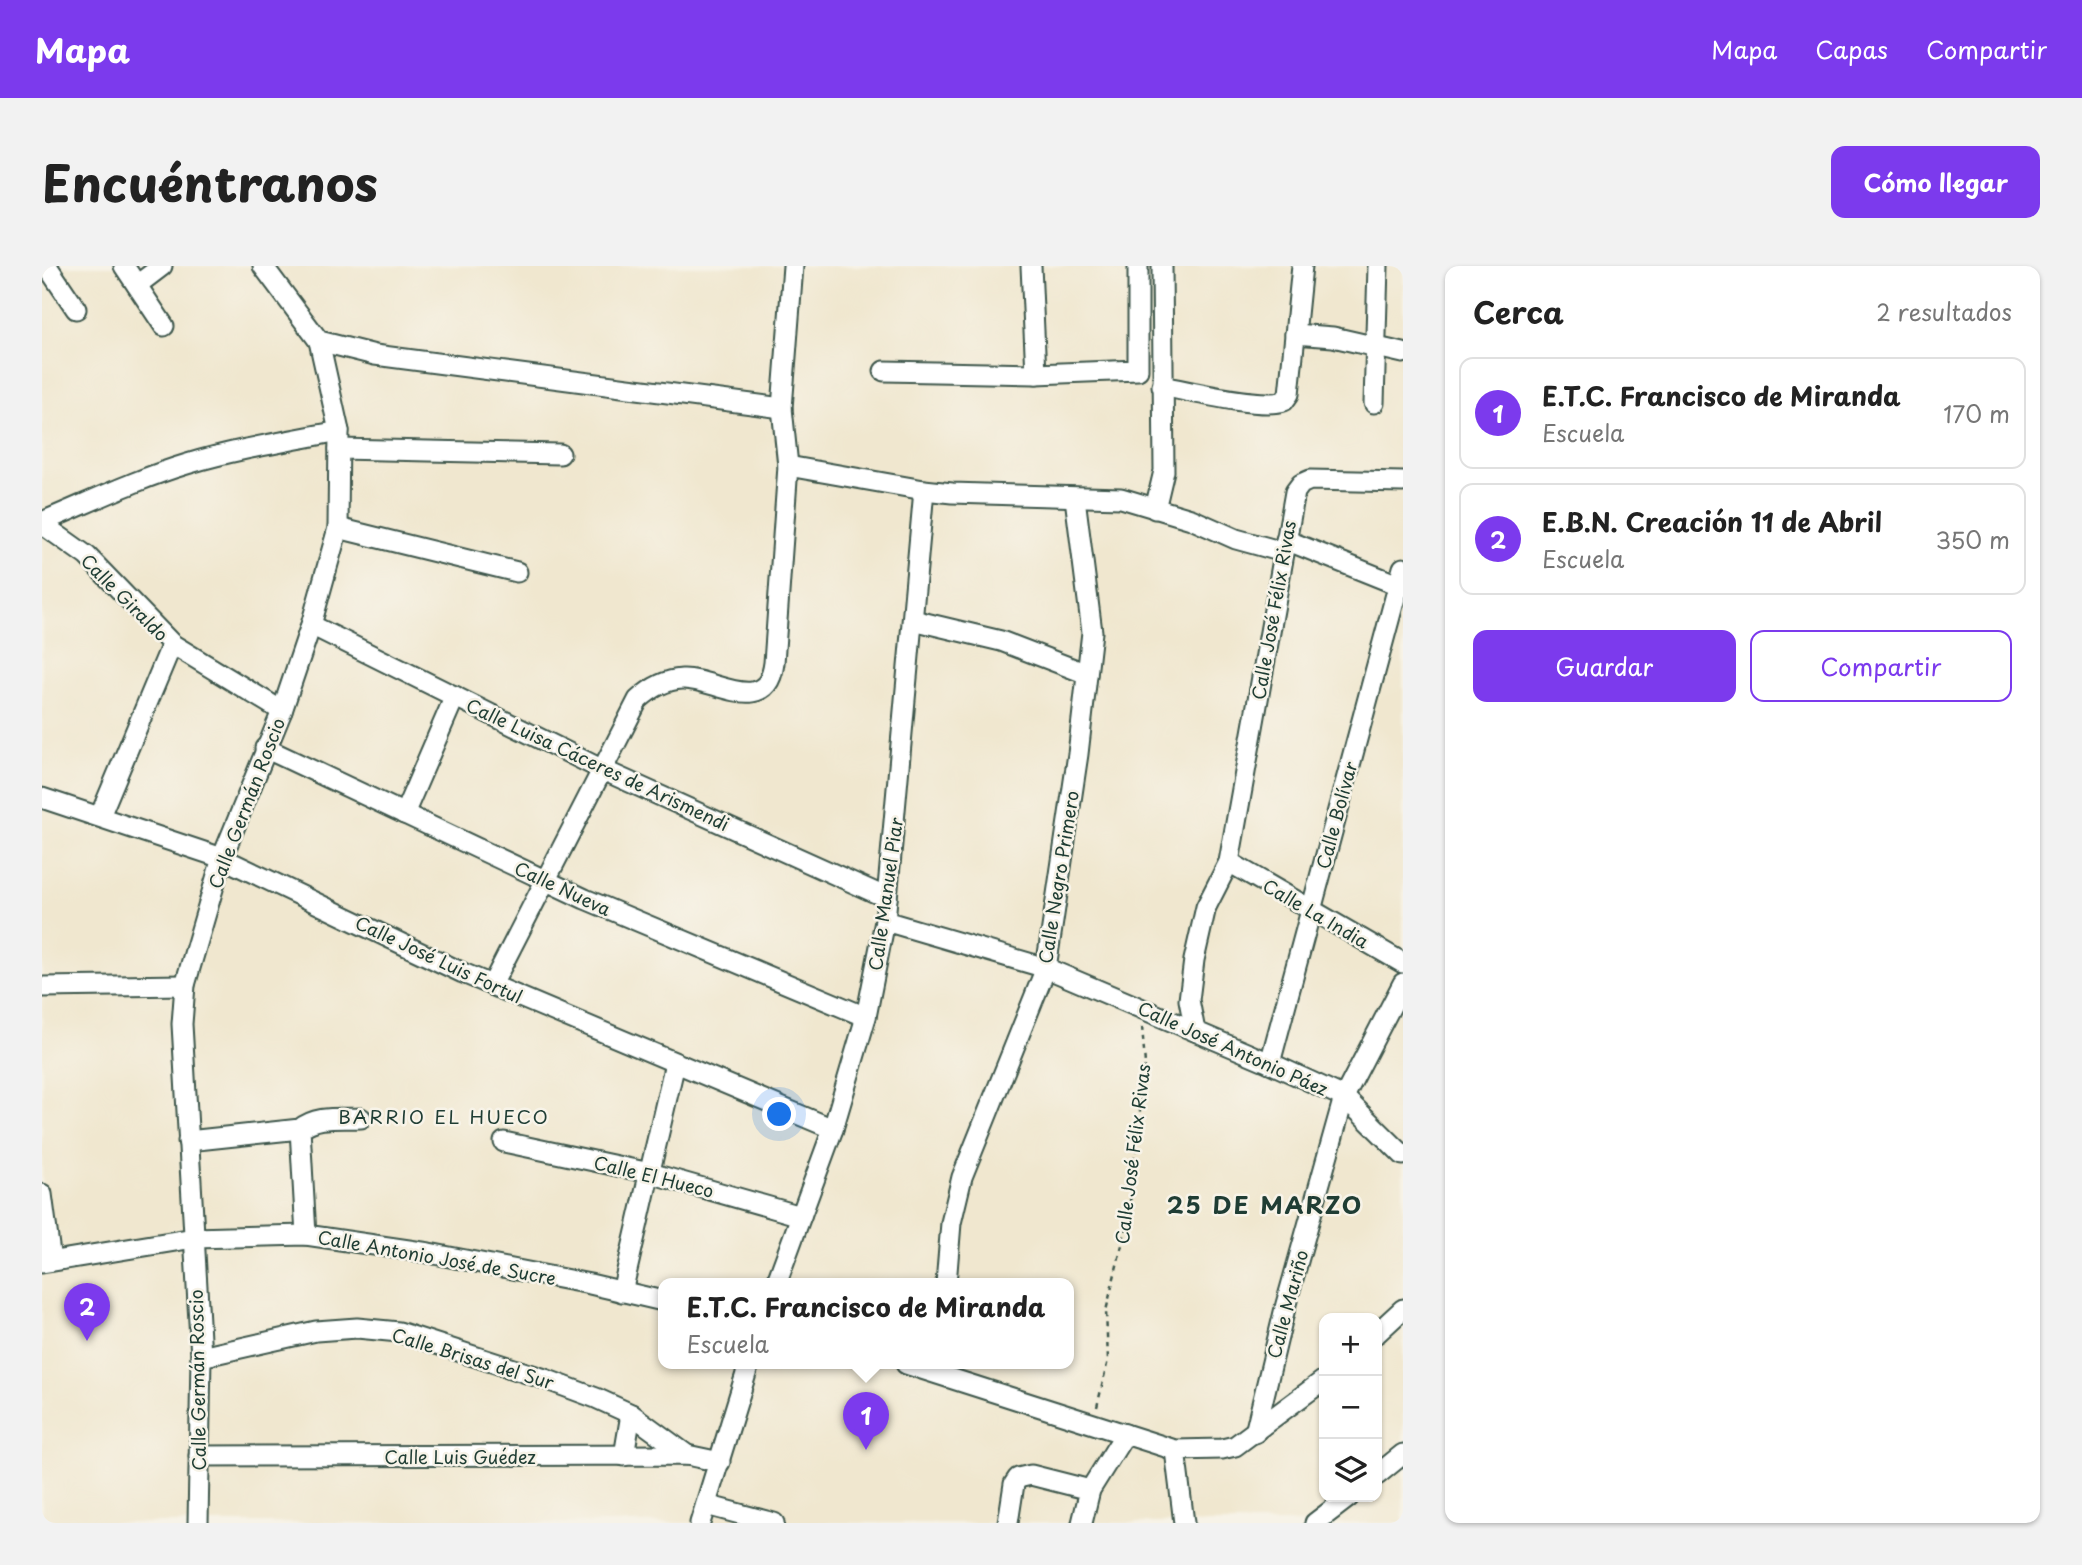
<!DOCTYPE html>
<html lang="es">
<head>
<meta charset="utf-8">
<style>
	body { margin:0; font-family:"Playpen Sans",sans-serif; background:#f2f2f2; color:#222 }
	.controls { position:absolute; right:21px; bottom:21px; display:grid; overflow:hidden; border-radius:14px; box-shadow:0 2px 5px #0004 }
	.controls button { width:63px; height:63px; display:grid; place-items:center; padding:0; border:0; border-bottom:2px solid #e0e0e0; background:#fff; color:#222; font:35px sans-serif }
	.you { position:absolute; left:738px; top:849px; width:24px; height:24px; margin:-18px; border:5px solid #fff; border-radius:50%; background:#1a73e8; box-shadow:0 0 0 10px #1a73e833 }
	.badge { display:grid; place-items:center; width:46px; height:46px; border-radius:50%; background:#7c3aed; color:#fff; font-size:23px; font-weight:700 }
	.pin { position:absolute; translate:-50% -58px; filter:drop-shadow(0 2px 4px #0008) }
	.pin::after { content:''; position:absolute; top:37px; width:24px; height:21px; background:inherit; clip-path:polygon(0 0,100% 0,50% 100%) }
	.popup { position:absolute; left:616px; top:1012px; width:416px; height:91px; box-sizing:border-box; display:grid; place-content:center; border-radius:14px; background:#fff; filter:drop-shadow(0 2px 5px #0005); font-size:23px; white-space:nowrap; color:#767676 }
	.popup b { font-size:26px; color:#222 }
	.popup::after { content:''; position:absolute; left:50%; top:100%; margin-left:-14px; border:14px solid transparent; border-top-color:#fff }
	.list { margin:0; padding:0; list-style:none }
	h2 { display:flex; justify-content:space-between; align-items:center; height:91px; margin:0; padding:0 28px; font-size:30px }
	h2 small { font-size:23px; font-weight:400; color:#767676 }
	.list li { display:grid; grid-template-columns:46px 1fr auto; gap:21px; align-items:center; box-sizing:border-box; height:112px; margin:0 14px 14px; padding:0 14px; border:2px solid #e0e0e0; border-radius:14px }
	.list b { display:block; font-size:26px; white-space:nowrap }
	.list p { margin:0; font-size:23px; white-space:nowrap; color:#767676 }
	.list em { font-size:23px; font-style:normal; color:#767676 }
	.actions { display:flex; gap:14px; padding:21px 28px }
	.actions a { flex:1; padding:16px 0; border:2px solid #7c3aed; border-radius:14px; text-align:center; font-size:24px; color:#7c3aed }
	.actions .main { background:#7c3aed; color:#fff }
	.icon { flex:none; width:38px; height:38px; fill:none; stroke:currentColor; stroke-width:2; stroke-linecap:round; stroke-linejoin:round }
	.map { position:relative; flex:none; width:1361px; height:1257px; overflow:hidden; border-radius:14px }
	header { display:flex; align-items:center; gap:42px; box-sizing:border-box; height:98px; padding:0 35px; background:#7c3aed; color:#fff }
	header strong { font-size:33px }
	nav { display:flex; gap:38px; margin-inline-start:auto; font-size:24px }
	.intro { display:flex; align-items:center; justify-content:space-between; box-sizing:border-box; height:168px; padding:0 42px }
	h1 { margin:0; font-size:49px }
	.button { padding:18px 32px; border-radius:14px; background:#7c3aed; color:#fff; font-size:24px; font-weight:700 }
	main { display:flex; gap:42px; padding:0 42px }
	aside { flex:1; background:#fff; border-radius:14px; box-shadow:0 2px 5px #0004 }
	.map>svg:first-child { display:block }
</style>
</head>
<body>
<header>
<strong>Mapa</strong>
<nav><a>Mapa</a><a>Capas</a><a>Compartir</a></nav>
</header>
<div class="intro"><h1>Encuéntranos</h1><a class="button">Cómo llegar</a></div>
<main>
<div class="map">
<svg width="1361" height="1257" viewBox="0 0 1361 1257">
	<rect width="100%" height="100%" fill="#f7f3e8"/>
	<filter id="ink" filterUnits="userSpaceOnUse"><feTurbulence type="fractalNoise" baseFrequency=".0143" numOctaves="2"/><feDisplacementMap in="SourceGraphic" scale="14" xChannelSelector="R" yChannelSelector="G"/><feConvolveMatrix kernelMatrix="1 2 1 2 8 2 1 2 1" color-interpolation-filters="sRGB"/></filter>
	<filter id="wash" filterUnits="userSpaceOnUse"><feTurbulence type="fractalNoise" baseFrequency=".00686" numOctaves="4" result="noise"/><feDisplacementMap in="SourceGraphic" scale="28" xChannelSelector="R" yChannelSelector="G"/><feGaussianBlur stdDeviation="1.57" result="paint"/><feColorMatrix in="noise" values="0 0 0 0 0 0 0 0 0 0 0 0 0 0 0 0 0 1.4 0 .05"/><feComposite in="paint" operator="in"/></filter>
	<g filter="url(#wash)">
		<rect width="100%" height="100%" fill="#f0e7cf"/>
	</g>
	<g filter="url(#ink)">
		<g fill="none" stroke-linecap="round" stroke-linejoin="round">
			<defs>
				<g id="minor">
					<path d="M5,0L34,43"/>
					<path d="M82,0L122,60"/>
					<path d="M221,0L277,75L333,89L740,142"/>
					<path d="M989,0L994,108"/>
					<path d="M95,19L120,0"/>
					<path d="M1253,68L1291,71L1361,87"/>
					<path d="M842,105L994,108L1096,104V0"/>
					<path d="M1120,120C1146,125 1219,143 1242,135L1247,128L1260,0"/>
					<path d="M1332,137L1336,0"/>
					<path d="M297,183L518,188"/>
					<path d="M746,200L882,224L910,227L1079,232L1149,253L1194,273L1241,286"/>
					<path d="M1113,243L1122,205L1120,0"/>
					<path d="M0,256C48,236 95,213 145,198C195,183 246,175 297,165"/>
					<path d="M0,258L45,290L130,378L240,445"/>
					<path d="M296,262L475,306"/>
					<path d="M1244,274L1361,321"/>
					<path d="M871,354L959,375L1045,408"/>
					<path d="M269,359L561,504L845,632"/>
					<path d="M223,482L543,633L824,751"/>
					<path d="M0,532L180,592L421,707L791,863"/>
					<path d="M362,548L413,430"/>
					<path d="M58,550L130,378"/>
					<path d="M1187,596L1361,697"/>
					<path d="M843,655L1004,702L1228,797L1302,831L1361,889"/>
					<path d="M450,719L596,434C609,422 623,414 640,413C671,411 725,453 732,397L746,200L740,142L751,0"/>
					<path d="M0,721L143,719"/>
					<path d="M1153,765L1147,734L1152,694L1164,641L1187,596L1253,226L1259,218L1268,214L1361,216"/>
					<path d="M1228,797L1361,302"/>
					<path d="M258,863L264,969"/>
					<path d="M146,875L258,863C275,849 297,853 319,852"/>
					<path d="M462,876L608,907L759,950"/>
					<path d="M0,928L9,995"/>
					<path d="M0,997L152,972L264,969L387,987L548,1018L621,1035"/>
					<path d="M734,1018L791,863L824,751L843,655L882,224"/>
					<path d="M904,1018L909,957L920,911L1004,702L1036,488L1050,366L1033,232"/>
					<path d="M580,1026L633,797"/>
					<path d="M1335,1067L1361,1043"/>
					<path d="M159,1091L274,1065L315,1062L357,1066L503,1113L554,1132L589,1148L645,1189"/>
					<path d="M864,1098L1133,1184L1180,1183L1193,1180L1282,1114"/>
					<path d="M1213,1167L1244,1038L1302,831L1361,717"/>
					<path d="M1133,1184L1142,1257"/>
					<path d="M157,1190L645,1189L678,1196"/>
					<path d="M582,1190L589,1148"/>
					<path d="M1335,1209L1361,1188"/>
					<path d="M664,1239L732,1257"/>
					<path d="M156,1257L159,1091L140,758L143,719L180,592L240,445L269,359L296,262L297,165L277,75"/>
					<path d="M658,1257L707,1098"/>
					<path d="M966,1257L972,1218L976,1212L989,1209L1048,1224"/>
					<path d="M1040,1257L1048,1224L1083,1168"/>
					<path d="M1273,1257L1307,1231"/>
				</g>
			</defs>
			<use href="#minor" stroke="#3e564b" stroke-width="23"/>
			<path stroke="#3e564b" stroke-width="2.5" stroke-dasharray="5 5" stroke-linecap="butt" d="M1055,1141L1066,1094L1064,1045L1086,954L1103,798L1100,760"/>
			<use href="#minor" stroke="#fff" stroke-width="19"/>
		</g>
	</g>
	<g text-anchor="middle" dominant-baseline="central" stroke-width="5" stroke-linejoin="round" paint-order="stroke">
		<g font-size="18" fill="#1f3d34" stroke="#f7f3e8">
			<text transform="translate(83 331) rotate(45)">Calle Giraldo</text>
			<text transform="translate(1231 344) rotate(-80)">Calle José Félix Rivas</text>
			<text transform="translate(556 498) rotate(25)">Calle Luisa Cáceres de Arismendi</text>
			<text transform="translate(204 537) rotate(-69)">Calle Germán Roscio</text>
			<text transform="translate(1294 549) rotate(-75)">Calle Bolívar</text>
			<text transform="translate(1016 611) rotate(-81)">Calle Negro Primero</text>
			<text transform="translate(521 622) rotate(25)">Calle Nueva</text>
			<text transform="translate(843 628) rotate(-82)">Calle Manuel Piar</text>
			<text transform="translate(1274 647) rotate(30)">Calle La India</text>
			<text transform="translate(397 693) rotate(25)">Calle José Luis Fortul</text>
			<text transform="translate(1191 782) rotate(24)">Calle José Antonio Páez</text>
			<text transform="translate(1090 888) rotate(-83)">Calle José Félix Rivas</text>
			<text transform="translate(612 910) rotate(14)">Calle El Hueco</text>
			<text transform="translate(395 991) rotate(10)">Calle Antonio José de Sucre</text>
			<text transform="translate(1245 1038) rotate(-75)">Calle Mariño</text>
			<text transform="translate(431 1092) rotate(17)">Calle Brisas del Sur</text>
			<text transform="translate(155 1114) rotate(-91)">Calle Germán Roscio</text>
			<text x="418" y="1190">Calle Luis Guédez</text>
		</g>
		<g font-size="19" letter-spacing="2" fill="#1f3d34" stroke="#f7f3e8">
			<text x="402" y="850">BARRIO EL HUECO</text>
		</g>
		<g font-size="24" font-weight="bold" letter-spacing="2" fill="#1f3d34" stroke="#f7f3e8">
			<text x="1223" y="938">25 DE MARZO</text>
		</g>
	</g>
</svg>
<div class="controls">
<button>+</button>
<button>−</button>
<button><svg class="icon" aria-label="layers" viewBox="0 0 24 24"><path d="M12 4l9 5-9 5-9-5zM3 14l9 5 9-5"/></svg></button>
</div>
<div class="you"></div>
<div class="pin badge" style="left:824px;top:1184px">1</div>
<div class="popup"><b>E.T.C. Francisco de Miranda</b>Escuela</div>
<div class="pin badge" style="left:45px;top:1075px">2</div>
</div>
<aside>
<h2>Cerca<small>2 resultados</small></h2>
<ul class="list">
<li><span class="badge">1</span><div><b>E.T.C. Francisco de Miranda</b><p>Escuela</p></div><em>170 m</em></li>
<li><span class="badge">2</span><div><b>E.B.N. Creación 11 de Abril</b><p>Escuela</p></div><em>350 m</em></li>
</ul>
<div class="actions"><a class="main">Guardar</a><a>Compartir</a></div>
</aside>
</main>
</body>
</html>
